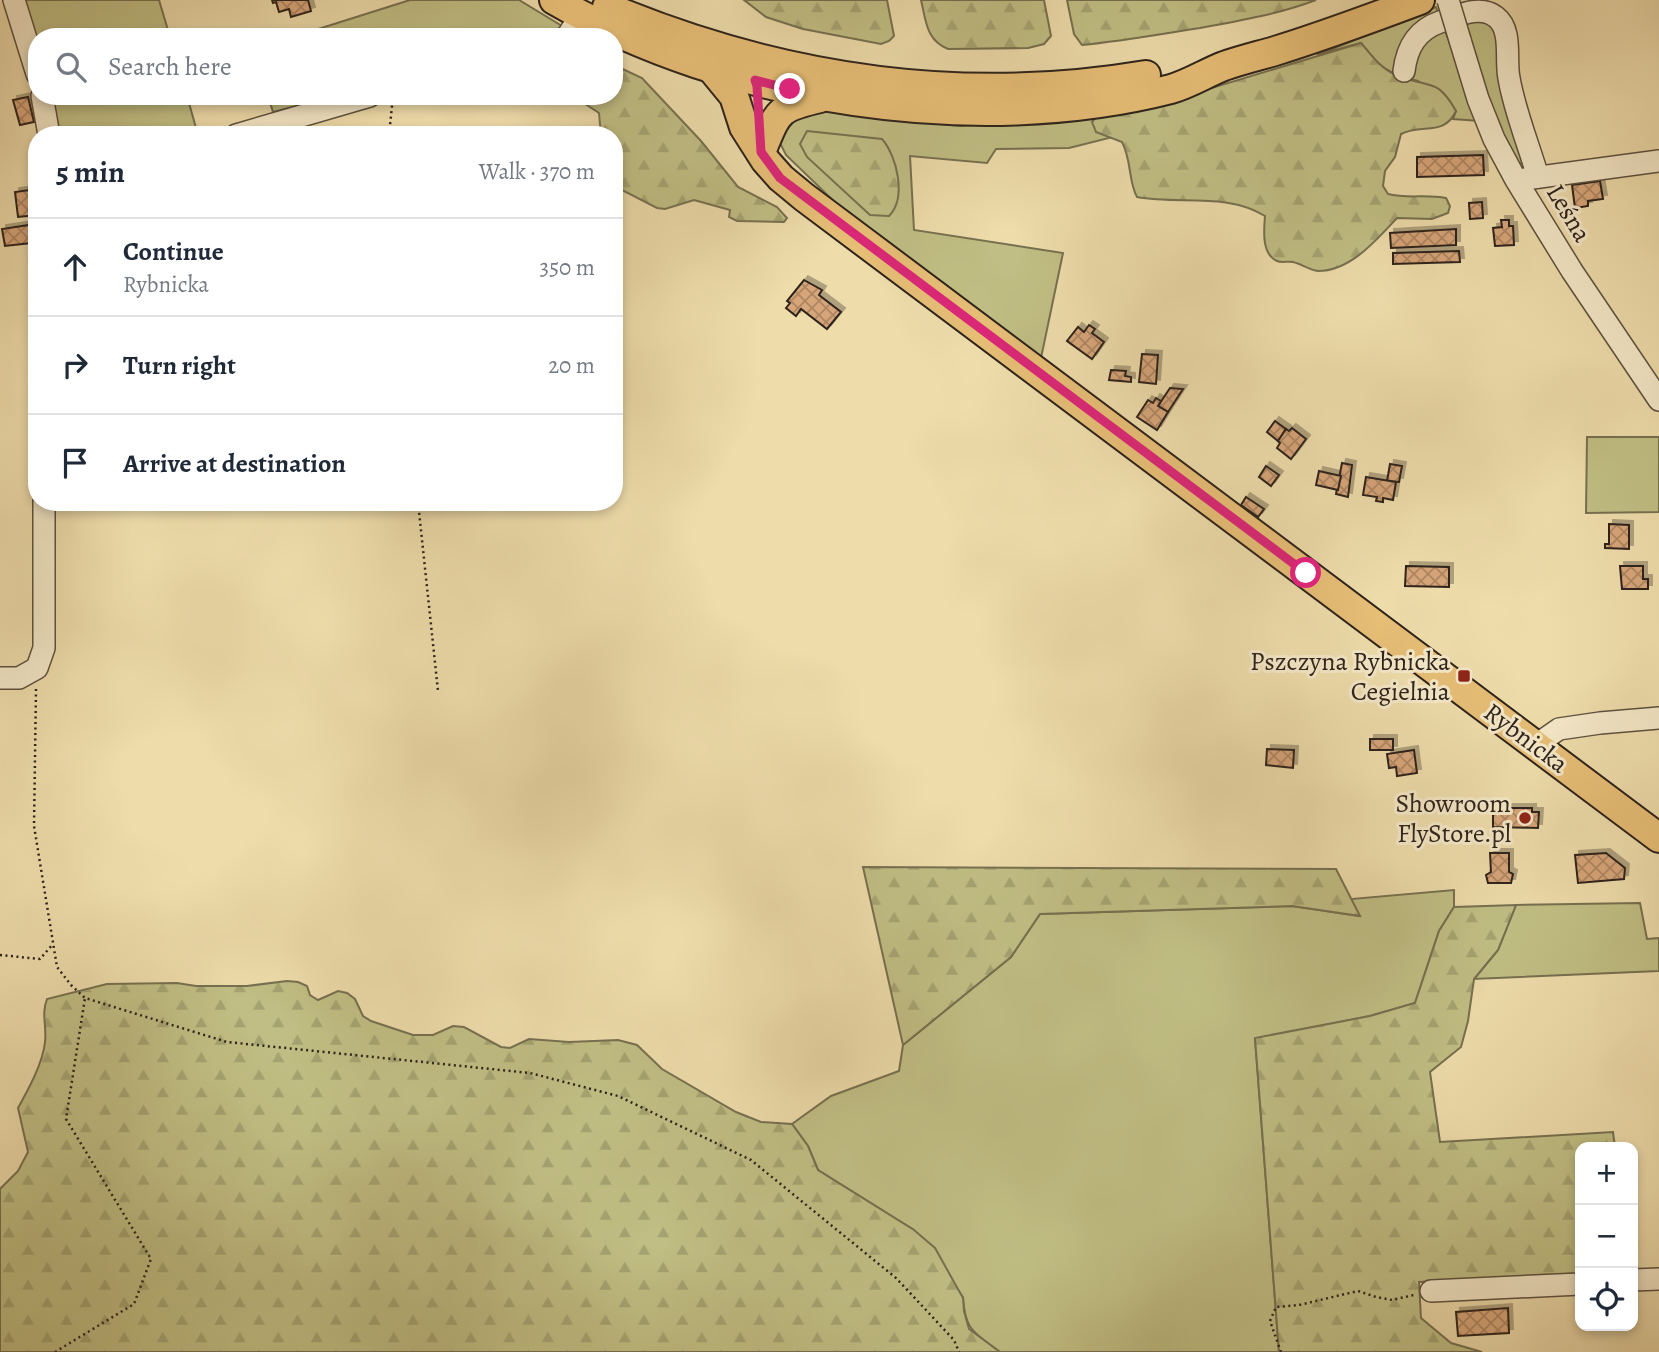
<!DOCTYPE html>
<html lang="en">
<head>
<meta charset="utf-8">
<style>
	body { margin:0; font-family:Alegreya,serif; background:#f2f2f3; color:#1f2937 }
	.controls { position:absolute; right:21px; bottom:21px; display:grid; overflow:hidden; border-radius:14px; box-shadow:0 4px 10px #0003 }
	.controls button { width:63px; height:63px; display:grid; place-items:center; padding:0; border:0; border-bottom:2px solid #e0e1e3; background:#fff; color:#1f2937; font:35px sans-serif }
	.stop { position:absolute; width:21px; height:21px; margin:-16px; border:5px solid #db2777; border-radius:50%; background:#fff }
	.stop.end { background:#db2777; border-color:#fff; box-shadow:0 2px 7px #0008 }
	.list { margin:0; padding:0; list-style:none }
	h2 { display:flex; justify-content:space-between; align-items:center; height:91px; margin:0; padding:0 28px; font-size:30px }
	h2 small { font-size:23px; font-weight:400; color:#747a83 }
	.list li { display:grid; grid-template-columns:46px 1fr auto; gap:21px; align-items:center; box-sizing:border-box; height:98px; padding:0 28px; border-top:2px solid #e0e1e3 }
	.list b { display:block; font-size:26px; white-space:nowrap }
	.list p { margin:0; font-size:23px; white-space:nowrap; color:#747a83 }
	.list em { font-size:23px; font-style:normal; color:#747a83 }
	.icon { flex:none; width:38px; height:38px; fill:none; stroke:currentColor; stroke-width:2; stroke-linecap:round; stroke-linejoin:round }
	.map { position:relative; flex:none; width:1659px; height:1352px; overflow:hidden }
	.search { position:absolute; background:#fff; box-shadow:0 4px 10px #0003; left:28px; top:28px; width:595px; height:77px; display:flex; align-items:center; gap:18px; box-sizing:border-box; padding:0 24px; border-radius:28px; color:#747a83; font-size:26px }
	.panel { position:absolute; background:#fff; box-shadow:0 4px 10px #0003; left:28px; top:126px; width:595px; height:385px; border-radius:28px }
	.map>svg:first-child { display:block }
</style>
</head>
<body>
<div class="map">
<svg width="1659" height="1352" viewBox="0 0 1659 1352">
	<defs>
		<pattern id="forest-firs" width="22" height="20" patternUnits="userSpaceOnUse" patternTransform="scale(1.75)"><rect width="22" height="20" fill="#c0be84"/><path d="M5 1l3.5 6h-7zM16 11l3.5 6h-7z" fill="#a5a371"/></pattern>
		<pattern id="building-cross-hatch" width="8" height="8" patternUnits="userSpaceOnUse" patternTransform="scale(1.75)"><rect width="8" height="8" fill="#d6a579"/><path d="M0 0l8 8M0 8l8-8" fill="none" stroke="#ae8662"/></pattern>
		<filter id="shadow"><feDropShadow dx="4" dy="-4" stdDeviation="0" flood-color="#0004"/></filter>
	</defs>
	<rect width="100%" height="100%" fill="#eedcab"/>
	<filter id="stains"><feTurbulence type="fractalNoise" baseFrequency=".00286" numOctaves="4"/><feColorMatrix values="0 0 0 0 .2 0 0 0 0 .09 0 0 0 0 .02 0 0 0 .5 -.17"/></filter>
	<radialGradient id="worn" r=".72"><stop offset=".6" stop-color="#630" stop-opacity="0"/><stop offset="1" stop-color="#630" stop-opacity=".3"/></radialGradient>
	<g fill="#c0be84" stroke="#767050" stroke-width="2">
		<path d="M23,0H159L170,37H37V50Z"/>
		<path d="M410,0H519L562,26L546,37H293Z"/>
		<path d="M1436,7L1479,121L1453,119L1456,111L1418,81L1398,76L1378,64L1361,43L1317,55Z"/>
		<path d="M1479,16L1495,25L1528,160L1515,166L1487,101L1465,21Z"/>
		<path d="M50,96H187L198,135H60Z"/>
		<path d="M268,96H336L273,112Z"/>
		<path d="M805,109L960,126L1066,119L1096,113V132L1113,137L1069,148L996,149L987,163L910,156L914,230L1063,253L1041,358L869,235L786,155L778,139L779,126Z"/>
		<path d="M1587,437H1659V512L1586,513Z"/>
		<path d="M1454,890V907L1439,931L1415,1003L1370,1016L1255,1039L1279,1352H1000C975,1333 965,1332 963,1297L914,1230L818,1170L808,1146L792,1124L831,1096L899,1071L903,1045L1011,957L1040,914L1292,906L1359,916L1351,899Z"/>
		<path d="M1640,903L1647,939L1659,938V971L1474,979L1498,950L1516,905Z"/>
	</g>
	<g fill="url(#forest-firs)" stroke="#767050" stroke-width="2">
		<path d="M744,0H887L894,36L889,41L881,44L803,29L766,17Z"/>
		<path d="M921,0H1044L1051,36L1044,44L1028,48L948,49C926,40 926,21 921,0Z"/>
		<path d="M1067,0H1316C1279,14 1239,21 1200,28C1161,34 1122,41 1082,45L1074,34Z"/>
		<path d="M1361,43C1372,56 1381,69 1398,76C1429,88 1437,77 1456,111C1444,137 1422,123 1401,134L1395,157L1385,171L1383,186L1388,194C1407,199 1427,194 1446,198L1450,206L1448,213L1432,219L1397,218C1377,239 1351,271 1318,271C1309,270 1302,264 1293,262C1288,261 1281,263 1277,261C1261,254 1264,229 1265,216C1226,192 1179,205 1137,197C1128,181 1132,161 1122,142L1096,132L1092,122L1097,116L1175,99Z"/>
		<path d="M614,65L642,78L701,141L738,187L777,207L787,218L784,222L737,221L729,217L730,210L694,200L665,209L657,208L614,186V135H601L599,113L573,96H614Z"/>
		<path d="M807,131L882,139C897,156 907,198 889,216L870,215L807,157L800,144Z"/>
		<path d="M863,867L1336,869L1360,916L1292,906L1040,914L1011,957L903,1045Z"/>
		<path d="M1516,905L1498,950L1474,979L1468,1021L1461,1047L1430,1072L1440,1142L1613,1132L1615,1147H1580V1274L1419,1282L1421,1318L1451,1343L1482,1352H1279L1255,1038L1370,1016L1415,1003L1439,931L1454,907Z"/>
		<path d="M287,981L298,982L307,986L310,995L318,1000L338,991L347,993L355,999L363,1016L371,1021L413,1035H433L453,1026L464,1027L501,1047L510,1048L529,1039L569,1042L618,1040L637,1045L662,1069L736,1112L761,1122L792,1124L808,1146L818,1170L914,1230L935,1248L963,1298L964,1311L969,1329L1000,1352H0V1189L18,1171L28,1152L18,1108C28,1090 43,1063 45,1042C47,1027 41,1014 47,999L107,984L177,983L196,986H247Z"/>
	</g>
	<g fill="url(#building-cross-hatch)" stroke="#2d231b" stroke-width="2" filter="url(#shadow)">
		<path d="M272,0H308L311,11L291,17L289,9L279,12L276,2L273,3Z"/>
		<path d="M28,97L34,122L20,125L13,100Z"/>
		<path d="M1483,155L1484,175L1417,177V157Z"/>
		<path d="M1600,181L1603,199L1588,201V206L1575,208L1572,185Z"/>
		<path d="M37,189V215L18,217L15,192Z"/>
		<path d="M1482,202L1483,218L1470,219L1469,203Z"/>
		<path d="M1501,220H1509V226H1513L1514,245L1495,246L1493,228L1502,227Z"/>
		<path d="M29,225L31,243L5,246L2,229Z"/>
		<path d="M1456,229V245L1391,248L1390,233Z"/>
		<path d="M1459,251L1460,262L1393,264V253Z"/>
		<path d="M37,257V288H33L29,258Z"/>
		<path d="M804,280L822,290L819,295L841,312L827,329L801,309L796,316L786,308L790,303L787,301Z"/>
		<path d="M1089,325L1095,329L1092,333L1104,342L1092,359L1067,341L1078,327L1084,332Z"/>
		<path d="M1142,354L1158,355L1156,384L1139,382Z"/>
		<path d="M1111,370L1126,371L1125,376L1131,377V382L1109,380Z"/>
		<path d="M1170,388L1183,389L1168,412L1158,406Z"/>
		<path d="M1156,398L1161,401L1158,406L1168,412L1157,430L1137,417L1148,400L1153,403Z"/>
		<path d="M1275,421L1286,429L1278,441L1267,432Z"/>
		<path d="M1292,428L1306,439L1291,459L1277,448L1280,443L1278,441L1286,429L1289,431Z"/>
		<path d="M1342,463L1352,465L1348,497L1336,494Z"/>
		<path d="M1390,464L1402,466L1399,482L1387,481Z"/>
		<path d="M1266,466L1279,475L1271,486L1259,477Z"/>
		<path d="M1319,471L1341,476L1338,490L1316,485Z"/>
		<path d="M1366,477L1396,482L1393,500L1383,498V502L1376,501L1377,497L1363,495Z"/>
		<path d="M1246,497L1264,509L1258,517L1241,505Z"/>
		<path d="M1609,524L1629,525V549L1605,548V544H1609Z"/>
		<path d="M1406,566L1449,567V587L1405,586Z"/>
		<path d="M1620,566H1643V579H1648V589H1622Z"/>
		<rect x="1370" y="739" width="23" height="11"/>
		<path d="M1267,749L1294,750L1293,768L1266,765Z"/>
		<path d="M1414,750L1417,773L1397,776L1396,767L1389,768L1387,754Z"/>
		<path d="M1503,808H1532V812H1539L1538,828L1493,827V809Z"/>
		<path d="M1490,853H1509V872L1513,874L1511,883H1488L1486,875L1491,872Z"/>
		<path d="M1606,853L1625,868L1624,879L1578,883L1575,855Z"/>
		<path d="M1508,1308L1509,1333L1458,1336L1456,1312Z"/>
	</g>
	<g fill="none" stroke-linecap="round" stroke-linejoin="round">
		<defs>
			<g id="minor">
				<path d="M14,0L37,74"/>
				<path d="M567,37L581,14"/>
				<path d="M1460,40L1478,99L1494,139L1516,180L1572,271L1659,400"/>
				<path d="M1404,71C1407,47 1417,30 1440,22C1457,16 1480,4 1496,17C1513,30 1505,60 1509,78C1514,109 1529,146 1538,177"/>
				<path d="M42,96L49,135"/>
				<path d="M236,135L370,96"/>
				<path d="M1525,179L1659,161"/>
				<path d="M0,678H19L37,668L44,648V502"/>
				<path d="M1536,745L1559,729L1600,723L1659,718"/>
				<path d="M1633,1280L1659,1279"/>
				<path d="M1431,1291L1580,1284"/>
			</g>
			<g id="major">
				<path d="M554,0C728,101 976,139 1171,89C1189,84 1206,73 1224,66C1241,60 1258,56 1275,51C1324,36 1372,18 1420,0"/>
				<path d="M607,7C779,79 961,106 1146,75"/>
				<path d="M711,68L734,96L744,127L765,160L781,178L804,197L1659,838"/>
				<path d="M761,152C778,112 776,108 820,98"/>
			</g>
		</defs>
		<use href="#minor" stroke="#5d513f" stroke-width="24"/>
		<use href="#major" stroke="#2d231b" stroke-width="32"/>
		<g stroke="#2d231b" stroke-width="2.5" stroke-dasharray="2 3.5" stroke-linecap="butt">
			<path d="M389,135L393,96"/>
			<path d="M418,502L438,691"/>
			<path d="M36,689L34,826L57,967L71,985L85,998L227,1042L530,1073L618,1096L751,1160L896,1278L954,1340L959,1352"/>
			<path d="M0,955L40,959L53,944"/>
			<path d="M55,1352L134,1304L151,1259L66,1119L85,998"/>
			<path d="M1281,1352L1270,1321L1276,1307L1299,1305L1358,1291L1376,1297L1392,1300L1414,1295"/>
		</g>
		<use href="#minor" stroke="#f4e8c8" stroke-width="21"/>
		<use href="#major" stroke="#e7be76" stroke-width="28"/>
		<defs>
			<path id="minor-bridge" d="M1448,0L1460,40"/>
		</defs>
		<use href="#minor-bridge" stroke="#5d513f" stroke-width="24" stroke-linecap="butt"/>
		<use href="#minor-bridge" stroke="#f4e8c8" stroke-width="21"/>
	</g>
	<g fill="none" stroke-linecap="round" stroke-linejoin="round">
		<path stroke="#db2777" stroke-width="9" d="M790,89L755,80L757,86L761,152L780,178L1306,573"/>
	</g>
	<g fill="#8f2418" stroke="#f4e8c8" stroke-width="2.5">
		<rect x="1457" y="669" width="14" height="14" rx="3.5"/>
		<circle cx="1525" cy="818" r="7"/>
	</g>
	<g text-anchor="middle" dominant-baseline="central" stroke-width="6" stroke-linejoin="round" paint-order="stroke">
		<g font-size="26" fill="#2d231b" stroke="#f4e8c8">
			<text transform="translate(1569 213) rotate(59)">Leśna</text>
			<text transform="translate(1526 738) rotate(37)">Rybnicka</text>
		</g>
		<g font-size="26" fill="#2d231b" stroke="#f4e8c8" text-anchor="end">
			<text x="1450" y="661">Pszczyna Rybnicka<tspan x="1450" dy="30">Cegielnia</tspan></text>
			<text x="1511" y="803">Showroom<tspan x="1511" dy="30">FlyStore.pl</tspan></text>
		</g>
	</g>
	<rect width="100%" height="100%" filter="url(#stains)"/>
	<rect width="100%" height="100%" fill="url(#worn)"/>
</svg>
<div class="controls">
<button>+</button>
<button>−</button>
<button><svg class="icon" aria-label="locate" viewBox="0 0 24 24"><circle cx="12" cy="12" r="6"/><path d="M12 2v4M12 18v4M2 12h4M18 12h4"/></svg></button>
</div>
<div class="stop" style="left:1306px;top:573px"></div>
<div class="stop end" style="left:790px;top:89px"></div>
<div class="search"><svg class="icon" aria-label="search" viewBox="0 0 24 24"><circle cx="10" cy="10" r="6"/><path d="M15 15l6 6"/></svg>Search here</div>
<section class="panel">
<h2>5 min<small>Walk · 370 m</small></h2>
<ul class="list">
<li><svg class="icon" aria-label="ahead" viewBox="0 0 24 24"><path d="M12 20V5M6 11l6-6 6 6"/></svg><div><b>Continue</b><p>Rybnicka</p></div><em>350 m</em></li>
<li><svg class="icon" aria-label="right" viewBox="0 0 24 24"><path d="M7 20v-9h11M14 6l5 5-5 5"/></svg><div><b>Turn right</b></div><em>20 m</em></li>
<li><svg class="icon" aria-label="arrive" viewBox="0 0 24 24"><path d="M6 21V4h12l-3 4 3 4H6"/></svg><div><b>Arrive at destination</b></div></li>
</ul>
</section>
</div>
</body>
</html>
